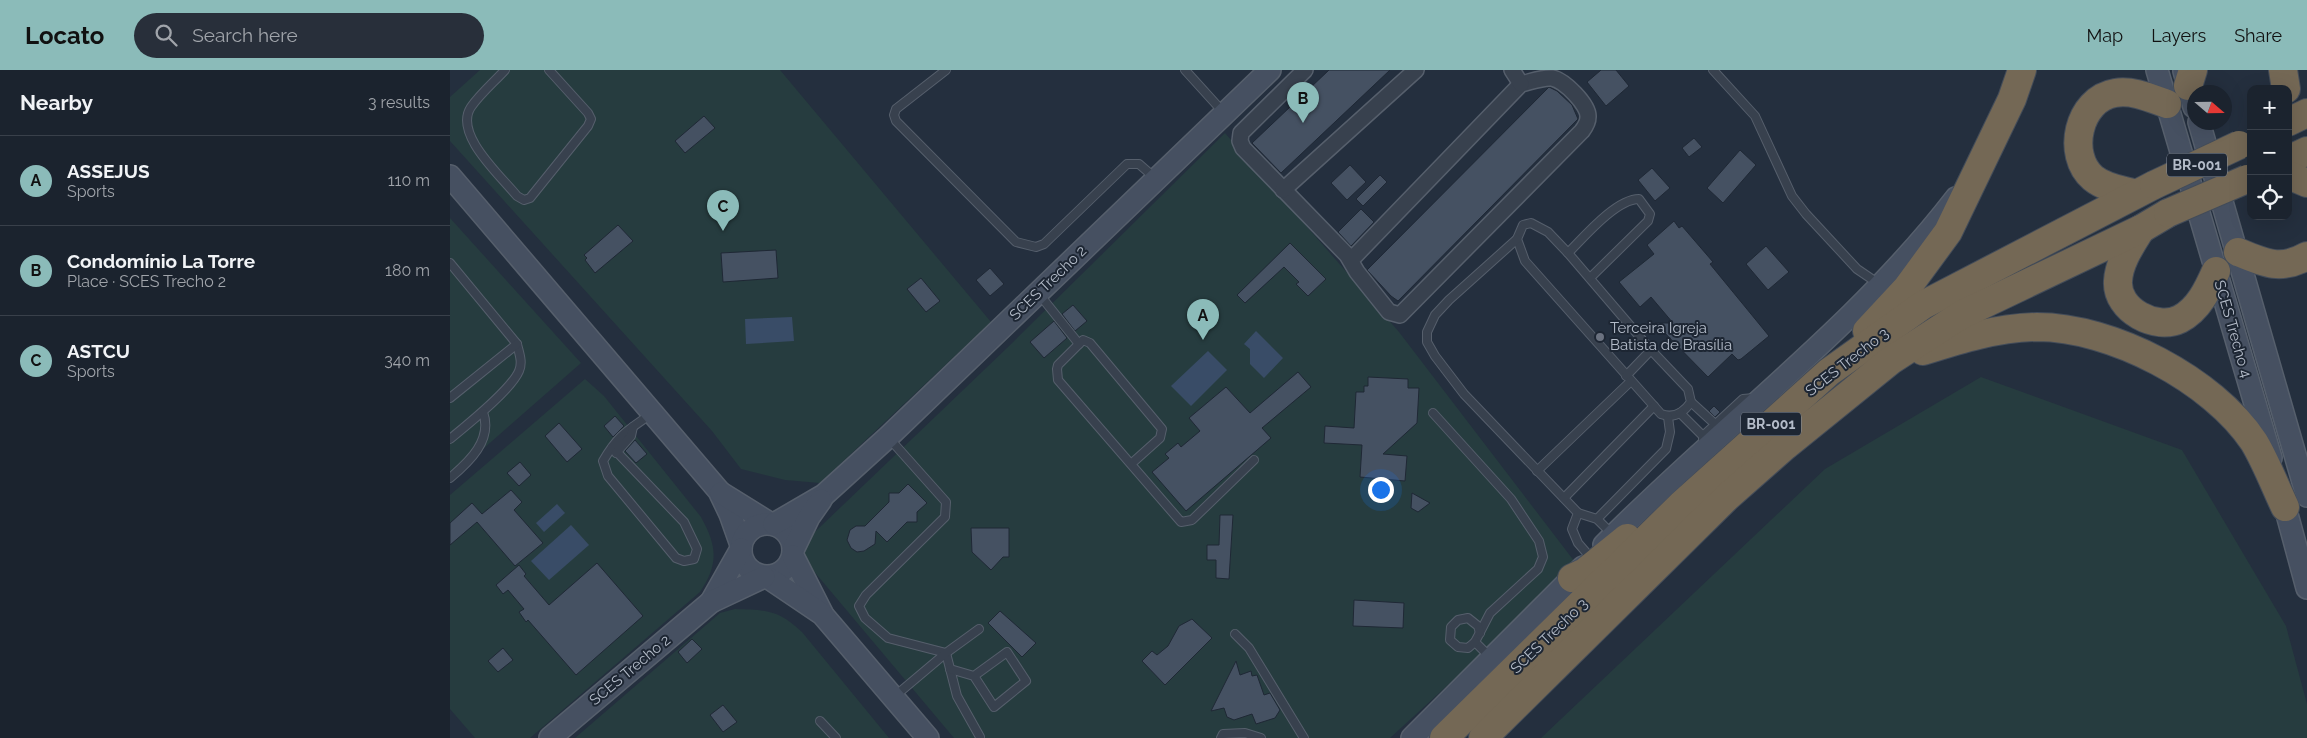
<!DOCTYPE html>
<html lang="en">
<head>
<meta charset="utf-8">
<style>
	body { margin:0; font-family:Raleway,sans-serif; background:#282f3a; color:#f1f3f6 }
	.controls { position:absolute; right:15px; top:15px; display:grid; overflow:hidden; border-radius:10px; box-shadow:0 5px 20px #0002 }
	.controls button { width:45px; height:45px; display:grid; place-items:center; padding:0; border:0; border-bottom:1px solid #39404a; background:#1b232e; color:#f1f3f6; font:25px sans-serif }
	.compass { position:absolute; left:1737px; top:15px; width:45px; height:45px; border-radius:50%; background:#1b232e; box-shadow:0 5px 20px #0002; rotate:110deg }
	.you { position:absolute; left:930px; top:419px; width:18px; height:18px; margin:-12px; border:4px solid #fff; border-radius:50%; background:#1a73e8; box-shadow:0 0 0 8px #1a73e833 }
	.badge { display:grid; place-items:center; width:32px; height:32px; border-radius:50%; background:#8bbbb9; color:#111; font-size:16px; font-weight:700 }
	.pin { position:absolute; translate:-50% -41px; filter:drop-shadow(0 1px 2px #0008) }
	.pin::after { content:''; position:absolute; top:26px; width:18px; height:15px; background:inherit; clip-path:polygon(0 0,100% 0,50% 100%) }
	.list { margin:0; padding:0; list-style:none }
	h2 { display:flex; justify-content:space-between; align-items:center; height:65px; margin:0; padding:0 20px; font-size:21px }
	h2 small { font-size:16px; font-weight:400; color:#a0a4aa }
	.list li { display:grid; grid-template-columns:32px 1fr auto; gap:15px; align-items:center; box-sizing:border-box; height:90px; padding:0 20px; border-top:1px solid #39404a }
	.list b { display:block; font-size:19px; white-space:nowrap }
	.list p { margin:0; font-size:16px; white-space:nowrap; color:#a0a4aa }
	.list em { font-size:16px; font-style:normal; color:#a0a4aa }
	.icon { flex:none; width:28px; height:28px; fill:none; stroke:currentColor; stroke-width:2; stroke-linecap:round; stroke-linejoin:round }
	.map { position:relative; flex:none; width:1857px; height:668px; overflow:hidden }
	header { display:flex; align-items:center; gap:30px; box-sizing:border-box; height:70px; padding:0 25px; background:#8bbbb9; color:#111 }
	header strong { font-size:24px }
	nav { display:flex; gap:28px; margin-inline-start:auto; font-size:18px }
	.search { width:350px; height:45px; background:#282f3a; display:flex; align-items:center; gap:12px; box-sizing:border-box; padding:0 18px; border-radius:28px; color:#a0a4aa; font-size:19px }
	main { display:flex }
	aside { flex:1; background:#1b232e }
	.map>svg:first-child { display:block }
</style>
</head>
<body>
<header>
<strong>Locato</strong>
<div class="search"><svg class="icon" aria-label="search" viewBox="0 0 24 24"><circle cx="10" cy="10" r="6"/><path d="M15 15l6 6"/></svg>Search here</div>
<nav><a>Map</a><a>Layers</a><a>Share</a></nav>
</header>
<main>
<aside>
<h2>Nearby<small>3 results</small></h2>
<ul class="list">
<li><span class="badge">A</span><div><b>ASSEJUS</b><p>Sports</p></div><em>110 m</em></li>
<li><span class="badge">B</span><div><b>Condomínio La Torre</b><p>Place · SCES Trecho 2</p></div><em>180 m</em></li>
<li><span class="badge">C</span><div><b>ASTCU</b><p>Sports</p></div><em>340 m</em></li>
</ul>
</aside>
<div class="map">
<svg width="1857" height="668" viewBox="0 0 1857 668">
	<rect width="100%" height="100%" fill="#242f3e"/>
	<g fill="#263c3f">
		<path d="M30,0H330L541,252L370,413L335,410L291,399L262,361L0,71V27Z"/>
		<path d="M775,63L949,262L1128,496L940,668H504L346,480L557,278Z"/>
		<path d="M0,148L131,293L0,408Z"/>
		<path d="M1531,307L1732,380L1836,556L1857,634V668H1091L1375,399Z"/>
		<path d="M135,309L154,326L251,447C267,476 269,494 250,522L80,668H25L0,639V425Z"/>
		<path d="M285,539C317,540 328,540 352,562L439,668H125L270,543Z"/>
	</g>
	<g fill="#394c67">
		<path d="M342,247L344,271L296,274L295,249Z"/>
		<path d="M806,261L833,288L814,308L800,294V279L794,274Z"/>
		<path d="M758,281L777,300L741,336L721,316Z"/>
		<path d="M107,434L115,443L94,462L86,453Z"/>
		<path d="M121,455L139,475L99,510L81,491Z"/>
	</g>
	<g fill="#455162" stroke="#1f2835">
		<path d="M879,0H940L831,103L802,73Z"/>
		<path d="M1151,0H1166L1179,16L1156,36L1137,12Z"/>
		<path d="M1099,17L1107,21L1122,35L1128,49L948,231L941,226L917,200Z"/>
		<path d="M254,46L265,58L235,83L225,71Z"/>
		<path d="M1244,68L1252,77L1239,87L1232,78Z"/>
		<path d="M1290,80L1306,95L1273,133L1257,118Z"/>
		<path d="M900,95L916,112L897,130L881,113Z"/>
		<path d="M1202,98L1220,118L1205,131L1188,110Z"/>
		<path d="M930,105L937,112L913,136L906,129Z"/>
		<path d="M911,139L924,152L901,176L888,162Z"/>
		<path d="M1224,151L1229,158L1232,156L1263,192L1260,194L1319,266L1291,289L1288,290L1282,284L1258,307L1205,253H1223L1201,227L1190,237L1169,212L1204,184L1197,175Z"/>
		<path d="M168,155L183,171L145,203L135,190L137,188L134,185Z"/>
		<path d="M840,173L876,209L858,226L846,214L849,212L834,197L795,233L787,225Z"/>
		<path d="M1316,176L1339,202L1318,220L1296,194Z"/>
		<path d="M326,180L328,208L273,212L271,183Z"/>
		<path d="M540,198L554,214L540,226L526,210Z"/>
		<path d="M471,208L490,231L476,242L457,219Z"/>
		<path d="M623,235L637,251L625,261L612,244Z"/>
		<path d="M604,251L617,268L594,288L580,272Z"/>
		<path d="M848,302L861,317L812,358L821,368L736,441L702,402L719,388L715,384L728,373L731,377L750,361L739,348L776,317L800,343Z"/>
		<path d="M918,307L958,309V318H969L967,353L933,384L957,386L955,411L910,407L912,375L874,373L875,356L904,358L906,322H914V316H918Z"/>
		<path d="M1264,336L1270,342L1265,347L1259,341Z"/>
		<path d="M165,346L174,356L163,367L154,356Z"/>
		<path d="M109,353L132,379L117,392L95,366Z"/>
		<path d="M185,370L197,384L186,393L175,381Z"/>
		<path d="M70,392L81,405L69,416L57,403Z"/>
		<path d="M458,414L477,433L467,442V452H457L437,472L426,461L425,474L414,481L407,482L401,478L397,470L400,460L406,456H415L439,432V423H449Z"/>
		<path d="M61,420L72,432L64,440L93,473L65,496L27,452L0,475V453L22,433L32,444Z"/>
		<path d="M962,423L980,433L968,442L961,438Z"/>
		<path d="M770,445H783L779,509L766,508V490H757V475H769Z"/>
		<path d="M521,458H559V487H553L541,500L522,482Z"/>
		<path d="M147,493L193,546L126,605L78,550L76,552L69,542L74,539L58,520L53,524L46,515L69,495L76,504L74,506L99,535Z"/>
		<path d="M904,530L954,533L953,558L903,556Z"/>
		<path d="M550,541L586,573L572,587L538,553Z"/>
		<path d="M742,549L762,568L715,615L692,591L702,581L707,585L718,576L729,556Z"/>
		<path d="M242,569L252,579L237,593L228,582Z"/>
		<path d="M53,578L63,590L48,602L38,591Z"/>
		<path d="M786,591L790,605L801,601L802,606L807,605L814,625L820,623L830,640L825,648L806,654L802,644L784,650L777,647L774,638L761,641Z"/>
		<path d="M273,635L287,652L273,662L260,645Z"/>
	</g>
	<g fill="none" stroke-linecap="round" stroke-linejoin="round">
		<defs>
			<g id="lane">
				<path d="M55,0C44,12 30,24 21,37C3,64 51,106 67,126L74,130L80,128L138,56L141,49L138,43L99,0"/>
				<path d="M496,0L446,39L444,45L446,51L566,172L586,177L594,174L677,94H689L705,108"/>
				<path d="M735,0L774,43"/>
				<path d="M1263,0L1305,46L1342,126L1356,144L1407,199L1429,214"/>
				<path d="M1081,153L1098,162L1118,183L1201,280L1238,319L1241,332C1234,342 1224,349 1211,344L1075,191L1067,169L1073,155Z"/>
				<path d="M1067,169L999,230L985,245L977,262V272L985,286L1014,324L1128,443L1122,459L1128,473L1141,488"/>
				<path d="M1118,183C1134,167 1166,129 1189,129L1200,144L1198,151L1140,208"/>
				<path d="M0,193L67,274C69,283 73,292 69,301C61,320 17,355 0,369"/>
				<path d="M589,224L629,274"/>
				<path d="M1176,306L1201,280"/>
				<path d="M0,328L67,274"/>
				<path d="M1241,332L1265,354"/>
				<path d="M983,343L1061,429L1089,471L1093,487L1088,499L1040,543L1025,572L1040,587"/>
				<path d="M1230,343L1253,366"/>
				<path d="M438,367L496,432L495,447L416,525L409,536L415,548L438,568L496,583L507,626L530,667"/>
				<path d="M1253,376V366L1293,329L1304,328"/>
				<path d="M162,377L234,452L247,479L244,489L234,491L226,488L158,406L153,391C169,364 177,361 201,344"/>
				<path d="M166,383L181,366L183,357"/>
				<path d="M681,394L710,368L712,359L640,273L633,270L608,295L607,299L608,310L731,452L742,450L804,390"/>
				<path d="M1087,401L1181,311"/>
				<path d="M0,408C19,392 43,370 33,342"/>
				<path d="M1114,428L1204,336"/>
				<path d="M1128,443L1147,449L1162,464"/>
				<path d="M1147,449L1216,379L1220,362L1218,347"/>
				<path d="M785,564L799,578L854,668"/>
				<path d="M1025,572L1018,578L1008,577L1000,570L1001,557L1008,550L1018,548L1028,556L1030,563"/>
				<path d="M500,599L524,606L544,637L576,611L557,582L524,606"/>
				<path d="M445,626L496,583L529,559"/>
				<path d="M370,651L386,668"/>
				<path d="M771,668L773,664L795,663L811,668"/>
			</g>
			<g id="street">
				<path d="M855,0L791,63L790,71L793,78L897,185L907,202L939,242L950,245L1132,61C1135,57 1138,52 1138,47C1139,35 1114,10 1102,8C1093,7 1080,12 1071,14L901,190"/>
				<path d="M1062,0L1071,14"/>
				<path d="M833,120L966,0"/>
			</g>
			<g id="secondary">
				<path d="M1707,0L1821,388"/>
				<path d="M1734,1L1744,37"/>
				<path d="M1749,52L1857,426"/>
				<path d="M0,106L269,421L280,444L291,475"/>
				<path d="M1831,422L1857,518"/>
				<path d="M271,423L321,454"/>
				<circle cx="317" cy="480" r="26"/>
				<path d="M324,454L374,425L438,367L820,0"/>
				<path d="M1154,475C1269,358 1405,259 1506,128"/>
				<path d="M344,478L359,447L371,430"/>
				<path d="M343,486L372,543"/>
				<path d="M317,507L372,544L478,668"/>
				<path d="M261,532L291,479"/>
				<path d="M100,668L261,532L314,507"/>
				<path d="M962,668L1133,497"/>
			</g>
			<g id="highway">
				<path d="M1833,0L1836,19"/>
				<path d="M1738,16L1743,0"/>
				<path d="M1838,52L1857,43"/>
				<path d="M1838,90L1857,81"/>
				<path d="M1838,105L1857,113"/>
				<path d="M1686,124C1672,120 1655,118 1643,108C1616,85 1628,29 1665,23C1683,20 1700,28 1717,34"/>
				<path d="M1691,159C1681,175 1669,192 1668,211C1666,240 1706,261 1730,249C1749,239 1758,219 1766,201"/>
				<path d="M1788,182C1814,193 1831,201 1857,186"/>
				<path d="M1417,261L1457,218L1498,162L1562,29L1572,0"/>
				<path d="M1473,281C1511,269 1546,258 1587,257C1662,257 1763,310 1804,372C1816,392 1825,416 1835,437"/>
				<path d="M1122,508L1135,502L1177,468"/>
				<path d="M994,668L1231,435L1379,302L1473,235L1704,115"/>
				<path d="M1033,668L1276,428L1335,376L1440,291L1511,245L1691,159L1718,143"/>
			</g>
		</defs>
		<use href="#lane" stroke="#565f6c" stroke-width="10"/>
		<use href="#street" stroke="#565f6c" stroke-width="18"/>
		<use href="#secondary" stroke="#565f6c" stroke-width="24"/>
		<use href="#highway" stroke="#434c59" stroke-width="30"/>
		<use href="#lane" stroke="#38414e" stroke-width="8"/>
		<use href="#street" stroke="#38414e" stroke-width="15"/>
		<use href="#secondary" stroke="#465061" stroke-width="21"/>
		<use href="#highway" stroke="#746855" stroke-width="28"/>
		<defs>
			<g id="highway-bridge">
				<path d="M1704,115L1789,75"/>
				<path d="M1718,143L1797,109"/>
			</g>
		</defs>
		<use href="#highway-bridge" stroke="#434c59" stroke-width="30" stroke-linecap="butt"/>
		<use href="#highway-bridge" stroke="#746855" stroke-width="28"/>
	</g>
	<circle fill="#6b7280" stroke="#1d2633" stroke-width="2" cx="1150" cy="267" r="5"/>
	<g text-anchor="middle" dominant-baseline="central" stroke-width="4" stroke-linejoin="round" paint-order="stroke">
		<g fill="#1d2633" stroke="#878f9c" stroke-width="1">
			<rect x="1717" y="83.5" width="60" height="23" rx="4"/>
			<rect x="1291" y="342.5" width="60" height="23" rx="4"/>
		</g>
		<g font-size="14" font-weight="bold" fill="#b4bcc9">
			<text x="1747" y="95">BR-001</text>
			<text x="1321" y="354">BR-001</text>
		</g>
		<g font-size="15" fill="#b4bcc9" stroke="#1d2633">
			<text transform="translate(598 213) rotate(-44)">SCES Trecho 2</text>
			<text transform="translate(1783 259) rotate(74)">SCES Trecho 4</text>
			<text transform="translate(1397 292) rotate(-38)">SCES Trecho 3</text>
			<text transform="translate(1099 566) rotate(-44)">SCES Trecho 3</text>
			<text transform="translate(180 600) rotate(-40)">SCES Trecho 2</text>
		</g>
		<g font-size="15" fill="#b4bcc9" stroke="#1d2633" text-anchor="start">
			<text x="1160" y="258">Terceira Igreja<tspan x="1160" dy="17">Batista de Brasília</tspan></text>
		</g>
	</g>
</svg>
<div class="controls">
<button>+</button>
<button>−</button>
<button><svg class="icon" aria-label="locate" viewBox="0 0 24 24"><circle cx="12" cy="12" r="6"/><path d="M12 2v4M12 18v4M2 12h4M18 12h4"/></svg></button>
</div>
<svg class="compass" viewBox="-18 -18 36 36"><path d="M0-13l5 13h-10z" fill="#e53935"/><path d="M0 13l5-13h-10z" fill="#a0a4aa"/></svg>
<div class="you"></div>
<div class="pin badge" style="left:753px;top:270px">A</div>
<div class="pin badge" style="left:853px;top:53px">B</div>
<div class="pin badge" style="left:273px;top:161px">C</div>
</div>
</main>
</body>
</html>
